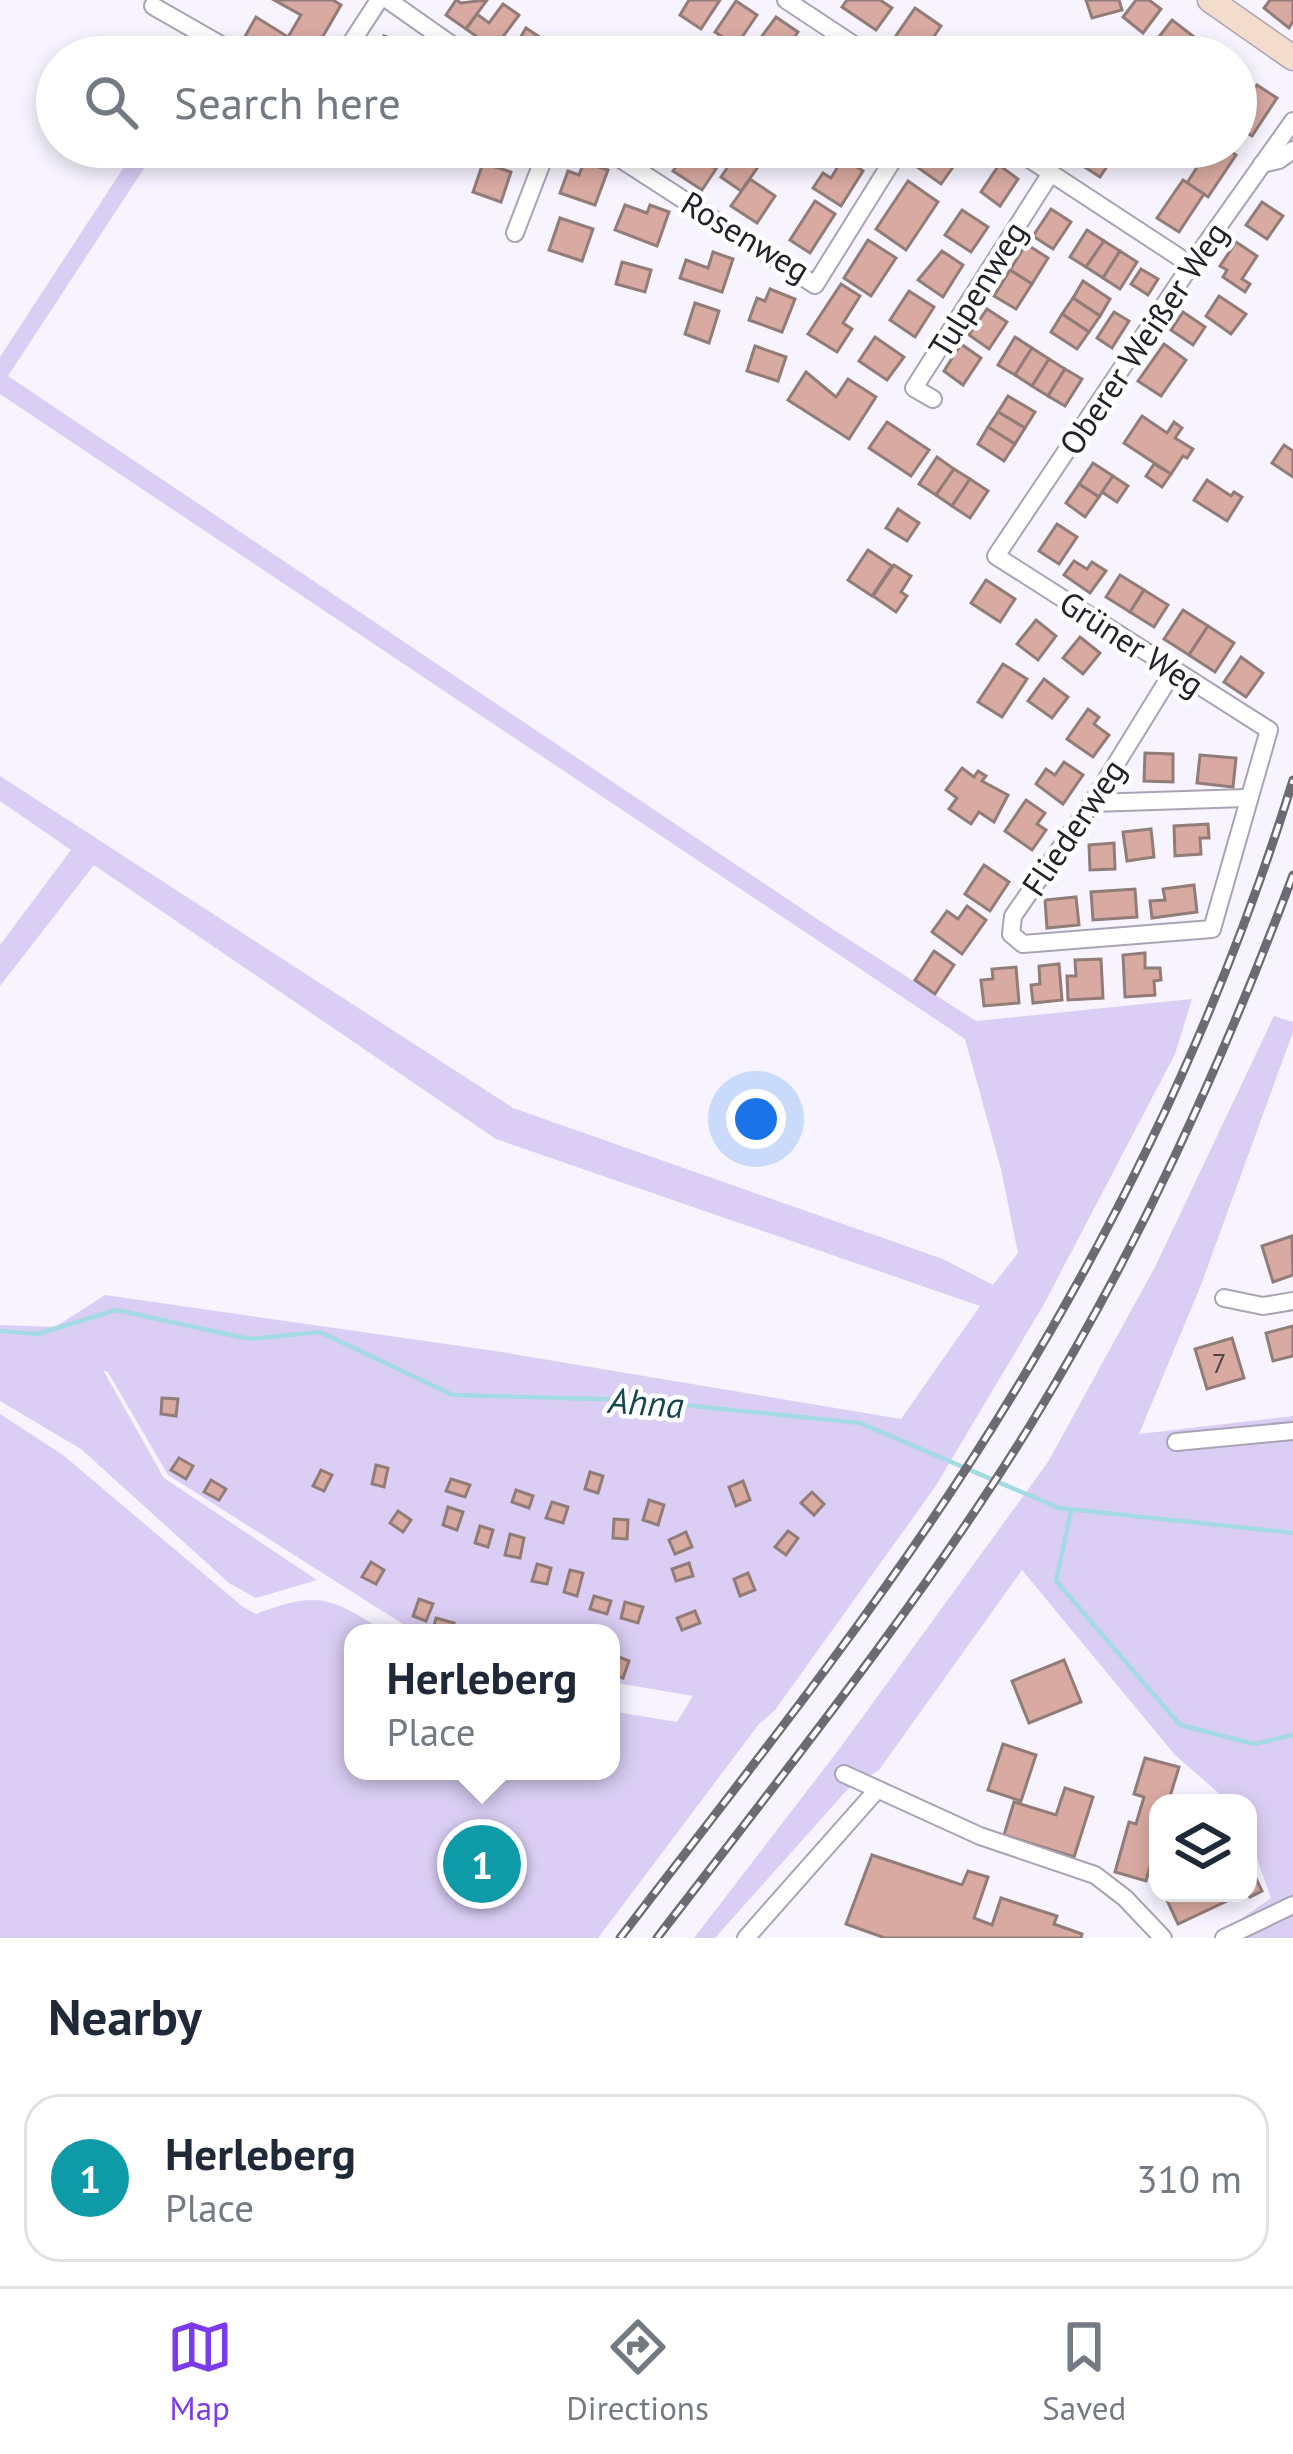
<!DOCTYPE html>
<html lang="en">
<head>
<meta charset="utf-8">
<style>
	body { margin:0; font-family:"PT Sans",sans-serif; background:#f2f2f3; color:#1f2937 }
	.controls { position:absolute; right:36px; bottom:36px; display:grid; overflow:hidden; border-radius:24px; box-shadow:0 6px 18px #0003 }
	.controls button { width:108px; height:108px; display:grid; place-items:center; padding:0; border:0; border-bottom:3px solid #e0e1e3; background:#fff; color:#1f2937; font:60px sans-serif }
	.you { position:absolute; left:756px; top:1119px; width:42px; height:42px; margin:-30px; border:9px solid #fff; border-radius:50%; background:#1a73e8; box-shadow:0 0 0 18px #1a73e833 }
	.badge { display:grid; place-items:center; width:78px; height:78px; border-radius:50%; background:#7c3aed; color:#fff; font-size:39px; font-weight:700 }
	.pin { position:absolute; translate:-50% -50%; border:6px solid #fff; box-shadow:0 3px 12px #0006 }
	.popup { position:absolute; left:344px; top:1624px; width:276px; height:156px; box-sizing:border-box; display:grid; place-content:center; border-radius:24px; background:#fff; filter:drop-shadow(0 3px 9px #0005); font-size:39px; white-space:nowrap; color:#747a83 }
	.popup b { font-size:45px; color:#1f2937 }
	.popup::after { content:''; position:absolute; left:50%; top:100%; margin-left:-24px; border:24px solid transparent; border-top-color:#fff }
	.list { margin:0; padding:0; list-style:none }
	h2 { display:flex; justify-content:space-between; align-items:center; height:156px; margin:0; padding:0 48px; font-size:51px }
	h2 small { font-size:39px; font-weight:400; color:#747a83 }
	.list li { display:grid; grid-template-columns:78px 1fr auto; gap:36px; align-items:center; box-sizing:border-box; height:168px; margin:0 24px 24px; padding:0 24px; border:3px solid #e0e1e3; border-radius:36px }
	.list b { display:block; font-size:45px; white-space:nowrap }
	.list p { margin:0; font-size:39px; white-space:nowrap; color:#747a83 }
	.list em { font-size:39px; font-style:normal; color:#747a83 }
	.icon { flex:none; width:66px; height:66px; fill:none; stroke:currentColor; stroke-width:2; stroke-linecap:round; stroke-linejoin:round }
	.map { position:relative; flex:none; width:1293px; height:1938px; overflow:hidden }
	.search { position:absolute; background:#fff; box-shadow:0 6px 18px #0003; left:36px; right:36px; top:36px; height:132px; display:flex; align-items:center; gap:30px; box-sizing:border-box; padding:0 42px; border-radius:66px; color:#747a83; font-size:45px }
	.sheet { height:348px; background:#fff }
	nav { display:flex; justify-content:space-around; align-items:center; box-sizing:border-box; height:168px; border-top:3px solid #e0e1e3; background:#fff; font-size:33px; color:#747a83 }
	nav a { display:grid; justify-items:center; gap:6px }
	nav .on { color:#7c3aed }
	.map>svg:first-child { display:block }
</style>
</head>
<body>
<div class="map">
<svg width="1293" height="1938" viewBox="0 0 1293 1938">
	<rect width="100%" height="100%" fill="#f7f4ff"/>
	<g fill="#dacef4">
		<path d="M137,147H158L8,376L820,921L976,1021L1192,999L1175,1054L1044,1304L935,1487L775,1710L759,1724L598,1938H0V1414L63,1455L243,1607L256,1614C322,1589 331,1599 388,1633H353V1771H611V1711L677,1722L693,1696L611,1682V1633H417L168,1475L108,1372L103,1370L164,1478L317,1580L256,1598L229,1583L81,1449L0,1401V1325L55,1327L105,1295L495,1351L901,1419L980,1306L496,1139L94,865L0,986V945L71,850L0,801V776L513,1108L943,1259L993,1285L1018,1253L1001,1169L965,1039L0,394V357Z"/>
		<path d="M1274,1016L1293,1022V1032L1201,1285L1139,1434L1293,1416V1938H1245L1238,1921L1271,1898L1248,1834V1803H1230L1175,1755L1022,1570L879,1770L847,1790L715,1938H694L840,1748L1048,1462L1155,1267Z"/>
	</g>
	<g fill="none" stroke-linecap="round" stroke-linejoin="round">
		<g stroke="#a4dae3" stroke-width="4.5">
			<path d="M0,1331L37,1334L116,1310L249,1339L320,1332L453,1395L635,1400L860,1423L1059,1508L1293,1533"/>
			<path d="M1071,1511L1056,1581L1180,1725L1254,1744L1293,1735"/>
		</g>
	</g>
	<g fill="#d9aaa1" stroke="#917c78" stroke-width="3">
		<path d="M274,0H333L341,5L311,57H272L243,40L256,17L288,37L301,15Z"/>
		<path d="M456,0L461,3L487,0L466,29L446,15Z"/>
		<path d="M689,0H720L701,29L680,15Z"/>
		<path d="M847,0H880L892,8L876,30L842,7Z"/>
		<path d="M1086,0H1119L1122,10L1092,18Z"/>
		<path d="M1136,0H1149L1161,9L1143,33L1123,17Z"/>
		<path d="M1270,0H1293V21L1289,28L1264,8Z"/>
		<path d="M736,1L757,15L736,46L715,32Z"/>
		<path d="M503,4L519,15L494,49L466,29L477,14L489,23Z"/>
		<path d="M915,8L941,26L920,57L893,40Z"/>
		<path d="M776,17L798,32L782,55L759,40Z"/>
		<path d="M1172,20L1193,36L1177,57L1155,42Z"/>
		<path d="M526,28L547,42L537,57H509Z"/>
		<path d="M384,36L413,46L410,57H377Z"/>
		<path d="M1257,85L1277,98L1252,136L1236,126V117Z"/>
		<path d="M640,147H674L665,162Z"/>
		<path d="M741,147H751L765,157L741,191L721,177Z"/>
		<path d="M931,147H947L960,157L941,184L917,167Z"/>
		<path d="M1091,147L1118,150L1100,177L1080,164Z"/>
		<path d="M1210,147H1223L1236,155L1208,197L1187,183Z"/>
		<path d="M687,150L716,169L702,190L673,171Z"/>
		<path d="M843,158L863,171L841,206L813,188L823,173L831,178Z"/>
		<path d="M584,162L608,170L595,205L560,193L568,171L579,175Z"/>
		<path d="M483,163L511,172L501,202L473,192Z"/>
		<path d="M999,165L1018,179L1000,206L981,192Z"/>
		<path d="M750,179L775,196L757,223L731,206Z"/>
		<path d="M1183,180L1204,194L1179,232L1157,218Z"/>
		<path d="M908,181L938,202L906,250L876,229Z"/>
		<path d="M815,201L835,214L810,253L790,240Z"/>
		<path d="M1262,202L1283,216L1267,239L1246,225Z"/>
		<path d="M625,205L647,213L650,205L669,212L657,246L615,230Z"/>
		<path d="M1051,209L1071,222L1053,249L1033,236Z"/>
		<path d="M962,210L988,227L971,252L945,235Z"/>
		<path d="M560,218L593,229L582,261L549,250Z"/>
		<path d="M1087,230L1104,241L1086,267L1070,257Z"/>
		<path d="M868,240L896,258L871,296L844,278Z"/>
		<path d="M1104,241L1120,251L1103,278L1086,267Z"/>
		<path d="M1236,242L1257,256L1242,279L1250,284L1245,292L1223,277L1227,270L1220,266Z"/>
		<path d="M1026,244L1048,258L1032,284L1010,270Z"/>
		<path d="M942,251L963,265L943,297L918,280Z"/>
		<path d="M1120,251L1137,262L1120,289L1103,278Z"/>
		<path d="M713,252L733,259L722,292L680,278L686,260L708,268Z"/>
		<path d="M622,262L651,270L645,292L616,284Z"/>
		<path d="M1141,269L1158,279L1148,295L1131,284Z"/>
		<path d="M1010,270L1032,284L1016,309L994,296Z"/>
		<path d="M1083,281L1110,299L1100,316L1073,298Z"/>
		<path d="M841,284L860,296L843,323L852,329L837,352L808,334Z"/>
		<path d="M770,289L795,299L782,332L749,320L757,298L765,301Z"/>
		<path d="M909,291L934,307L915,337L890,320Z"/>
		<path d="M1219,296L1246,314L1231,334L1206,316Z"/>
		<path d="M1073,298L1100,316L1089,332L1062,314Z"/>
		<path d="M695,303L719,311L709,343L685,334Z"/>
		<path d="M987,309L1007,322L989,349L969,335Z"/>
		<path d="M1114,312L1129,321L1112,348L1097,338Z"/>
		<path d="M1183,312L1205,327L1193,345L1171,330Z"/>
		<path d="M1062,314L1089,332L1077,349L1051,332Z"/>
		<path d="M875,337L904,357L887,380L859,361Z"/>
		<path d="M1015,337L1032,348L1015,375L998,365Z"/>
		<path d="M961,344L981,358L963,385L944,371Z"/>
		<path d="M1164,344L1186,360L1161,396L1138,381Z"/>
		<path d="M755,346L786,357L778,381L747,371Z"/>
		<path d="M1032,348L1049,359L1032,386L1015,375Z"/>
		<path d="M1049,359L1065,369L1048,396L1032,386Z"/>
		<path d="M1065,369L1082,379L1065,406L1048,396Z"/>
		<path d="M806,372L836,397L848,379L876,397L849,439L788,400Z"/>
		<path d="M1008,396L1035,412L1025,428L998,412Z"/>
		<path d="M998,412L1025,428L1015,444L988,427Z"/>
		<path d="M1142,416L1167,433L1174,422L1182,428L1175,438L1193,449L1187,458L1183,456L1171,474L1124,443Z"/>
		<path d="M887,422L929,450L911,476L869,448Z"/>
		<path d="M988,427L1015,444L1004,461L978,444Z"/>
		<path d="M1284,445L1293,451V477L1272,463Z"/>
		<path d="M937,457L954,469L936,495L919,484Z"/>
		<path d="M1093,463L1113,476L1099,497L1079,484Z"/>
		<path d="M1154,464L1171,474L1162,487L1146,476Z"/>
		<path d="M954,469L970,479L952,506L936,495Z"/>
		<path d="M1113,476L1128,486L1117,502L1102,492Z"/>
		<path d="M970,479L988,491L970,518L952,506Z"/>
		<path d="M1207,480L1231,496L1234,492L1242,497L1227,521L1194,500Z"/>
		<path d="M1079,484L1099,497L1085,517L1066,503Z"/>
		<path d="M898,509L919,523L907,541L886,528Z"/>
		<path d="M1057,524L1077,537L1059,564L1039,551Z"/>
		<path d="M868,550L892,566L872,596L848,580Z"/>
		<path d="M1074,561L1087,569L1092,562L1106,571L1090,593L1064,575Z"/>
		<path d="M894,565L911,576L901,592L907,596L896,612L873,596Z"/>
		<path d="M1120,575L1144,590L1130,612L1106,597Z"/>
		<path d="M986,580L1015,599L1000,622L971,603Z"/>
		<path d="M1144,590L1168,605L1154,627L1130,612Z"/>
		<path d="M1183,610L1208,626L1189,655L1164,639Z"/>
		<path d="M1036,620L1056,636L1038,660L1017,644Z"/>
		<path d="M1208,626L1234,643L1215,672L1189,655Z"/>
		<path d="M1080,637L1100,653L1083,674L1063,658Z"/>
		<path d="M1241,657L1263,673L1246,697L1224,682Z"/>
		<path d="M1003,664L1027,679L1002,717L978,702Z"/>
		<path d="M1044,679L1068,697L1052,718L1028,701Z"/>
		<path d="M1088,709L1099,717L1094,724L1109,735L1093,757L1067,739Z"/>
		<path d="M1145,753L1173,754V782L1144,781Z"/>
		<path d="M1200,755L1236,758L1233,787L1197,783Z"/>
		<path d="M1064,762L1083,775L1063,804L1036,784L1046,769L1055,775Z"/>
		<path d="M962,768L974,777L978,771L986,776L982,781L1008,795L994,822L979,812L971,824L949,809L957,798L946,790Z"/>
		<path d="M1026,800L1045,813L1037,824L1046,830L1032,850L1005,831Z"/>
		<path d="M1208,824L1209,838H1200L1201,854L1175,856L1174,826Z"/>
		<path d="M1151,829L1154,857L1127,861L1123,832Z"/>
		<path d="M1114,843L1115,869L1090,870L1089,845Z"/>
		<path d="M984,865L1009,882L990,911L965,894Z"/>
		<path d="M1194,885L1197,912L1152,918L1150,901L1165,900L1163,889Z"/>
		<path d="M1135,889L1137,917L1093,920L1091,892Z"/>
		<path d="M1076,897L1079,925L1047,928L1045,900Z"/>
		<path d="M967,906L986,920L962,954L932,932L947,911L958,919Z"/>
		<path d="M934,951L954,965L935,994L915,980Z"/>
		<path d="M1145,953V968H1160L1161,980L1154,981L1155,995L1125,997L1123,955Z"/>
		<path d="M1101,959L1103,998L1068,1000L1067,976H1076L1075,960Z"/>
		<path d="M1059,964L1062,1000L1033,1003L1031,985L1040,984L1039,966Z"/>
		<path d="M1016,967L1019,1003L984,1006L981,980L993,979L992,969Z"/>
		<path d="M1292,1236L1293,1275L1273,1282L1262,1246Z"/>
		<path d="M1293,1326V1356L1273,1361L1266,1333Z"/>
		<path d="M1232,1338L1244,1378L1207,1389L1195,1349Z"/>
		<path d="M162,1398L178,1399L176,1416L161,1414Z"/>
		<path d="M179,1458L193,1466L186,1479L171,1470Z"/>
		<path d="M376,1465L388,1468L384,1487L372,1484Z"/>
		<path d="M321,1470L332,1475L324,1491L313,1486Z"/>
		<path d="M590,1472L603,1476L598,1493L585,1489Z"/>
		<path d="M451,1479L470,1485L465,1497L446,1491Z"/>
		<path d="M211,1480L226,1489L219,1500L204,1492Z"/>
		<path d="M743,1481L750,1500L736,1506L729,1487Z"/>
		<path d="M516,1490L533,1496L529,1508L512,1502Z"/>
		<path d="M812,1492L824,1504L814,1515L801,1503Z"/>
		<path d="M649,1500L664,1505L658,1525L643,1520Z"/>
		<path d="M552,1502L568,1507L563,1523L546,1518Z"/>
		<path d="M448,1507L463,1512L457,1530L443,1525Z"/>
		<path d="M398,1511L411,1520L403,1532L390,1523Z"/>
		<path d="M614,1519L628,1520L627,1539L613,1538Z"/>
		<path d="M480,1526L493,1530L488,1547L475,1543Z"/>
		<path d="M788,1531L798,1538L786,1555L775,1547Z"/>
		<path d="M686,1532L692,1547L675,1554L669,1540Z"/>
		<path d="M510,1534L524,1538L520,1558L505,1555Z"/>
		<path d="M371,1562L384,1570L376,1584L362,1577Z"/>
		<path d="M689,1563L693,1576L676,1581L672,1569Z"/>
		<path d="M537,1564L551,1568L547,1584L532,1581Z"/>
		<path d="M570,1570L583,1573L577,1596L564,1592Z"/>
		<path d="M748,1573L755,1590L740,1596L734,1579Z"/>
		<path d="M594,1596L611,1601L607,1614L590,1609Z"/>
		<path d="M419,1599L433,1604L426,1621L413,1616Z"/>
		<path d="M625,1602L643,1607L638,1623L621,1618Z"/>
		<path d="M695,1611L700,1623L682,1630L677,1618Z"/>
		<path d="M436,1618L454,1623L452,1633H432Z"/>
		<path d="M616,1656L629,1661L623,1678L611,1674Z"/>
		<path d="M1064,1660L1081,1702L1029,1723L1012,1681Z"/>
		<path d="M1003,1744L1036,1755L1021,1801L988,1790Z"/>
		<path d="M1145,1758L1179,1767L1168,1803H1158V1839L1146,1881L1115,1872L1129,1822L1136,1824L1144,1797L1134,1794Z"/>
		<path d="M1065,1788L1093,1797L1074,1857L1004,1835L1014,1802L1056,1815Z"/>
		<path d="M872,1855L962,1885L968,1871L988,1877L974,1918L992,1925L1001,1898L1057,1916L1054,1924L1082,1934L1081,1938H885L846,1924Z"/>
		<path d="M1248,1862L1262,1891L1250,1897L1248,1893Z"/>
		<path d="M1171,1893H1244L1178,1924L1165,1896Z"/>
	</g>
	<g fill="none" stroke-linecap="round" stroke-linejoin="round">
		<defs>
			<g id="street">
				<path d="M388,0L469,57"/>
				<path d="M786,0L872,57"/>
				<path d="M153,6L242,57"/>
				<path d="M342,57L379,0"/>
				<path d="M602,147L815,285L901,147"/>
				<path d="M1011,147L1191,265"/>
				<path d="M1262,164L1279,160L1293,150"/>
				<path d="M515,233L548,147"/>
				<path d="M933,399L914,388L1051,173"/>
				<path d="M1174,670L1092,803L1013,916L1011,934L1023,944L1212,929L1269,730L996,556L1191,265L1293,121"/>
				<path d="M1092,803L1246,798"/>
				<path d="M1224,1298L1263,1306L1293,1301"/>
				<path d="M1176,1442L1293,1431"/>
				<path d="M844,1774L980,1836L1095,1875L1125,1898L1163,1938"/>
				<path d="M746,1938L876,1791"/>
				<path d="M1224,1938L1293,1905"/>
			</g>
			<path id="secondary" d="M1210,0L1293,58"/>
		</defs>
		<use href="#street" stroke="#a9a3b5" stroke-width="20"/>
		<use href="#secondary" stroke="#a9a3b5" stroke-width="27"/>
		<use href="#street" stroke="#fff" stroke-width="16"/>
		<use href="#secondary" stroke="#f4dccd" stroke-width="24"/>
		<defs>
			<g id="rail">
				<path d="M620,1938C740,1781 864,1627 971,1461C1107,1250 1219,1021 1293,780"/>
				<path d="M657,1938C786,1770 920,1604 1031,1424C1138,1249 1221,1066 1293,875"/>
			</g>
		</defs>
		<use href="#rail" stroke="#6c6a73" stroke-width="9"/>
		<use href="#rail" stroke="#fff" stroke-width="4.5" stroke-dasharray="14" stroke-linecap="butt"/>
	</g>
	<g text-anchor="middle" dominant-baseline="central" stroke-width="9" stroke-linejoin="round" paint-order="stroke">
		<g font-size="27" fill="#514447">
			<text x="1219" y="1363">7</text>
		</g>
		<g font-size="33" fill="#242229" stroke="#fff">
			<text transform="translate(746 236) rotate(31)">Rosenweg</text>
			<text transform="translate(977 289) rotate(-58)">Tulpenweg</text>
			<text transform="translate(1143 338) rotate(-56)">Oberer Weißer Weg</text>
			<text transform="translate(1132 643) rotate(33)">Grüner Weg</text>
			<text transform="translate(1073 827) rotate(-56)">Fliederweg</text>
		</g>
		<g font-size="36" font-style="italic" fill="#16464d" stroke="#fff">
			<text transform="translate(646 1402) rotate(4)">Ahna</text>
		</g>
	</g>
</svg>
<div class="controls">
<button><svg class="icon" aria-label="layers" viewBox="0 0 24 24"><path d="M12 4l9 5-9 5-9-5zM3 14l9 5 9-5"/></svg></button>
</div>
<div class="you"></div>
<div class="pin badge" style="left:482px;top:1864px;background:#0f9aa8">1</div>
<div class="popup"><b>Herleberg</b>Place</div>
<div class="search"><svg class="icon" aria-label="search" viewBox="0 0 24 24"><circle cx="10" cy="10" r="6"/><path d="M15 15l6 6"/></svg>Search here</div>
</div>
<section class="sheet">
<h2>Nearby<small></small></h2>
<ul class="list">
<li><span class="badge" style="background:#0f9aa8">1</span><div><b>Herleberg</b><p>Place</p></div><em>310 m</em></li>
</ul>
</section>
<nav>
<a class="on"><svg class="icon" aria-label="map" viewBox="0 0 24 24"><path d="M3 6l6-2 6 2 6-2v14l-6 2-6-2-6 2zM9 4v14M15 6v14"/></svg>Map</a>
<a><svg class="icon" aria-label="directions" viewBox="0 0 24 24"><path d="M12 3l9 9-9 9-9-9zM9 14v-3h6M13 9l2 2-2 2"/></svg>Directions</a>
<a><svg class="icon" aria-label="saved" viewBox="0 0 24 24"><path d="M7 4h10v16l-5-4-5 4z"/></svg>Saved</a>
</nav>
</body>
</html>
